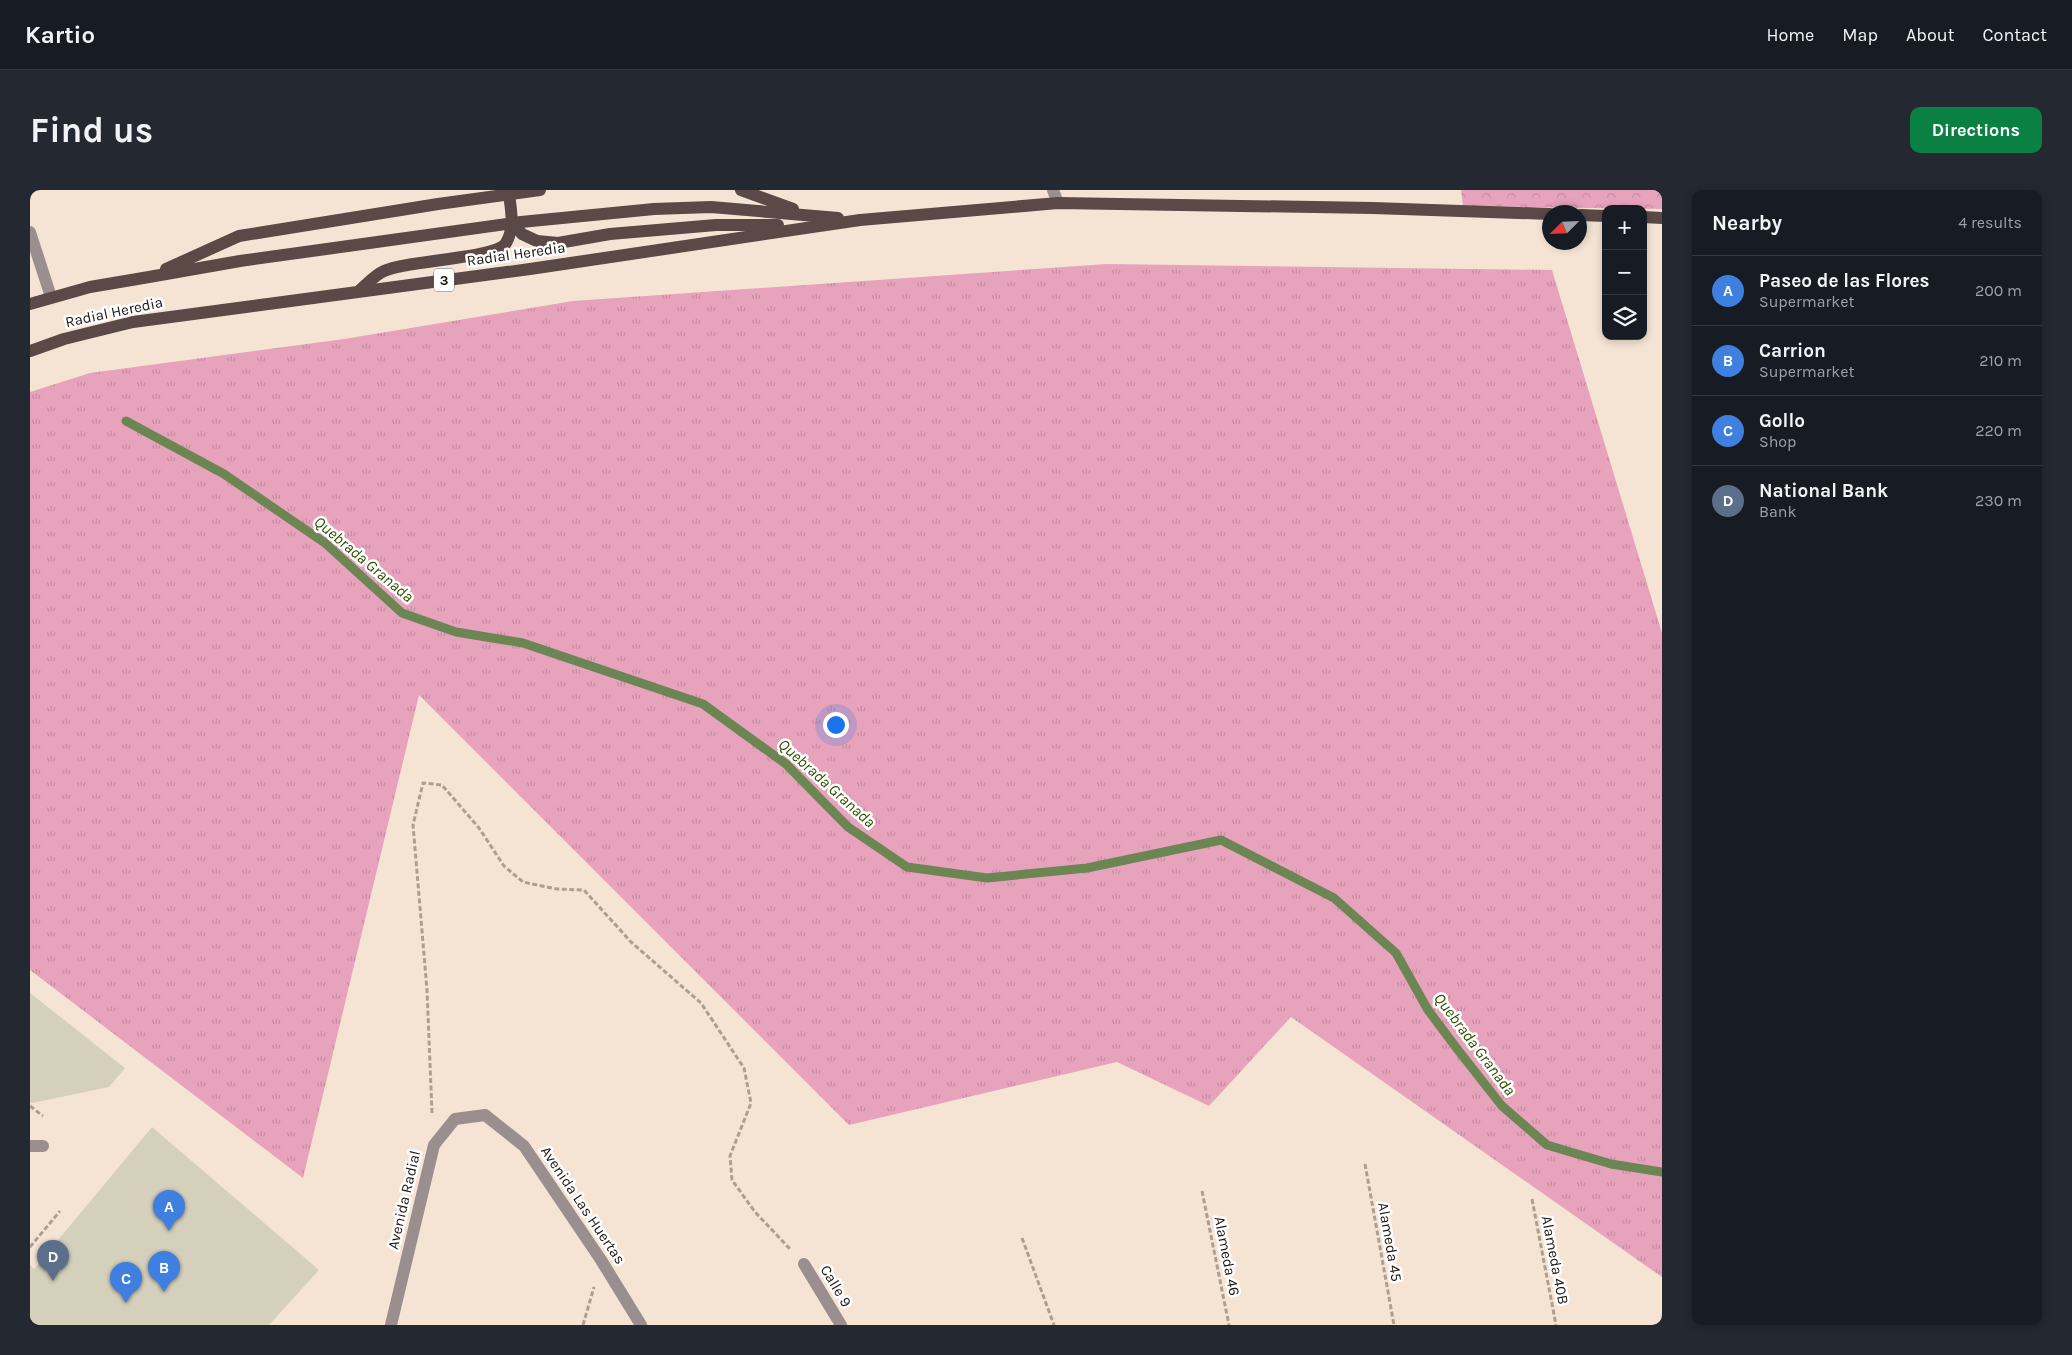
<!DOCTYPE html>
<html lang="en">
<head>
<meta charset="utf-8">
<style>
	body { margin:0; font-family:Karla,sans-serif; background:#242831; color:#f1f3f6 }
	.controls { position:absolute; right:15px; top:15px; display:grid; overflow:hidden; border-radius:10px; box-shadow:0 2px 8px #0003 }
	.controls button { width:45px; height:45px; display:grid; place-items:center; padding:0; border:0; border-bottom:1px solid #363941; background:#171b24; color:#f1f3f6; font:25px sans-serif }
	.compass { position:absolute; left:1512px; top:15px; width:45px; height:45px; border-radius:50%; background:#171b24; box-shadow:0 2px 8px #0003; rotate:246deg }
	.you { position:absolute; left:805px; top:534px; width:18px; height:18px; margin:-12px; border:4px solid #fff; border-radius:50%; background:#1a73e8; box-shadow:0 0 0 8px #1a73e833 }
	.badge { display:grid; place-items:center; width:32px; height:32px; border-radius:50%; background:#0b8043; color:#fff; font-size:16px; font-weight:700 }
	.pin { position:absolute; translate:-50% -41px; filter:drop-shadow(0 1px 2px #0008) }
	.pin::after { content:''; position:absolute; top:26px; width:18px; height:15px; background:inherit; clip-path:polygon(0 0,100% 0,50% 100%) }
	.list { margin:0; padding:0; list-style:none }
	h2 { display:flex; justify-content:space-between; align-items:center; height:65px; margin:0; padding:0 20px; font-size:21px }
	h2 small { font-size:16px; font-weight:400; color:#9ea1a6 }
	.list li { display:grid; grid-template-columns:32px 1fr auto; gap:15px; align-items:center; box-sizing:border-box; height:70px; padding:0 20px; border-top:1px solid #363941 }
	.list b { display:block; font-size:19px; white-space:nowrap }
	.list p { margin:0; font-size:16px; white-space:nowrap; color:#9ea1a6 }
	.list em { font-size:16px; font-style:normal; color:#9ea1a6 }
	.icon { flex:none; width:28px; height:28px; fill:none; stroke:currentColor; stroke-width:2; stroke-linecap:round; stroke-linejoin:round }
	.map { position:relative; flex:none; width:1632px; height:1135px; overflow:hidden; border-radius:10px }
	header { display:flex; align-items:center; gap:30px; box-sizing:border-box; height:70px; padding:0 25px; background:#171b24; border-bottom:1px solid #363941 }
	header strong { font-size:24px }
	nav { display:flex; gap:28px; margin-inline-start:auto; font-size:18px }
	.intro { display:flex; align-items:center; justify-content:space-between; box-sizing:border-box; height:120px; padding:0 30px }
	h1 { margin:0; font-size:35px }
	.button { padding:12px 22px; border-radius:10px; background:#0b8043; color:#fff; font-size:18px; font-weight:700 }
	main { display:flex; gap:30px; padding:0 30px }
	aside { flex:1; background:#171b24; border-radius:10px; box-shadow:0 2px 8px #0003 }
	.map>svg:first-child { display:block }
</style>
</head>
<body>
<header>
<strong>Kartio</strong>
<nav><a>Home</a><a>Map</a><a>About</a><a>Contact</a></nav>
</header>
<div class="intro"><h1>Find us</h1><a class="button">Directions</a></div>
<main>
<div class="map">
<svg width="1632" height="1135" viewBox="0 0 1632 1135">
	<defs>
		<pattern id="grass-tufts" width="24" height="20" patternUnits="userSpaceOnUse" patternTransform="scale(1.25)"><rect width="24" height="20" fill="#e8a3bc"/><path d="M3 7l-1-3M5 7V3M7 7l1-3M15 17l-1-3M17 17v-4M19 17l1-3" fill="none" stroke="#c68ca1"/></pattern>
		<pattern id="forest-crowns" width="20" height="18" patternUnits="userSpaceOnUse" patternTransform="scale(1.25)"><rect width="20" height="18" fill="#e8a3bc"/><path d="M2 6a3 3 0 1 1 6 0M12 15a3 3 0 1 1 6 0" fill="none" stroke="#c68ca1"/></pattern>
	</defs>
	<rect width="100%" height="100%" fill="#f5e4d4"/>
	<path fill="url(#grass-tufts)" d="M1077,74L1522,80L1632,443V1087L1261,827L1179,916L1087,872L819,935L389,505L273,988L0,780V202L60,183L314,149L543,111Z"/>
	<path fill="url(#forest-crowns)" d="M1431,0H1632V19L1433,16Z"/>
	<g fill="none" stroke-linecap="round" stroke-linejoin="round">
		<path stroke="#6c8653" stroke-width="9" d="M96,231L194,284L295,353L372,423L426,442L493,453L673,514L756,574L818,637L877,677L957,688L1057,678L1191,650L1304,708L1366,763L1398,820L1428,860L1472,916L1517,955L1581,974L1632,982"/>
	</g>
	<g fill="#d4d0bb">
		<path d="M0,803L95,878L79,897L2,913L0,912Z"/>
		<path d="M122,937L289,1080L239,1135H0V1075L4,1079Z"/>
	</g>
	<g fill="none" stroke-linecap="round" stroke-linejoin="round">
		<g stroke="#ac9f92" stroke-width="3" stroke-dasharray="5 2.5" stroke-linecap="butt">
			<path d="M0,916L13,926"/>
			<path d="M402,923L397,800L383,635L393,593L412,595L449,638L474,676L493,692L527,699L554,700L601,752L671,813L714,878L721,913L700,966L702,990L725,1022L760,1059"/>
			<path d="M1335,974L1364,1135"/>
			<path d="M1172,1001L1199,1135"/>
			<path d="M1502,1009L1526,1135"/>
			<path d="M992,1048L1024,1135"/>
			<path d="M0,1057L30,1021"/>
			<path d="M553,1135L564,1097"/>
		</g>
		<g stroke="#9a8f8e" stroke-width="12">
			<path d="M1023,0L1028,13"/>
			<path d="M0,42L21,107"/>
			<path d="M0,956H13"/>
		</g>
		<g stroke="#9a8f8e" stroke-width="12">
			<path d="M774,1074L811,1135"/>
			<path d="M361,1135L404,955L425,929L455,925L494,956L571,1070L611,1135"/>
		</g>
		<g stroke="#5a4946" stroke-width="12">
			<path d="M711,0L763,19"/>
			<path d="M1550,25L1576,26"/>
			<path d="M1613,27L1632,28"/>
			<path d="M483,33L492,44L507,51L528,53L580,44L686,35H748"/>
			<path d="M136,79L209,46L408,14L510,0"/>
			<path d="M330,100C337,94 345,85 354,81C377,70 466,69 476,53C485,38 481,20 479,4"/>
			<path d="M0,114L60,97L119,87L210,71L491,32L624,19L681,17L808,28"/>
			<path d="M0,161L34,149L103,132L500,79L830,30L1028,13L1343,18L1520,24"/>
		</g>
	</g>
	<g text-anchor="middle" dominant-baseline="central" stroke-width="5" stroke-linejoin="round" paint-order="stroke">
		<rect fill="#fff" stroke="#605c58" stroke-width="1" x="404" y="78.5" width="20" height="23" rx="4"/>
		<g font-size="14" font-weight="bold" fill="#1c1610">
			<text x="414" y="90">3</text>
		</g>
		<g font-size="15" fill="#1c1610" stroke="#fff">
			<text transform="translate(486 64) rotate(-8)">Radial Heredia</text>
			<text transform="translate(84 122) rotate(-12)">Radial Heredia</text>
			<text transform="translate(374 1010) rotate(-77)">Avenida Radial</text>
			<text transform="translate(553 1015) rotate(56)">Avenida Las Huertas</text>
			<text transform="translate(1360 1052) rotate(80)">Alameda 45</text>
			<text transform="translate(1197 1066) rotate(79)">Alameda 46</text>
			<text transform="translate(1525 1070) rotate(79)">Alameda 40B</text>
			<text transform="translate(806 1096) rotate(59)">Calle 9</text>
		</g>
		<g font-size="16" font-style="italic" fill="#2e5001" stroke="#fff">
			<text transform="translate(334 369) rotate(40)">Quebrada Granada</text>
			<text transform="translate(797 593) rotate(42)">Quebrada Granada</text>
			<text transform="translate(1445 854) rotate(53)">Quebrada Granada</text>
		</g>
	</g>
</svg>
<div class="controls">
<button>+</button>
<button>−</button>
<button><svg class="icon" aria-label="layers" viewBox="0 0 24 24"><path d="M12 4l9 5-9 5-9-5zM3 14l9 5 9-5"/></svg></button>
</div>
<svg class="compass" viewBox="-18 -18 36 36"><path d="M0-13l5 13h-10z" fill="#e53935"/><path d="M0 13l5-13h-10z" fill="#9ea1a6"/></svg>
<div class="you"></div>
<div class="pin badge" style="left:139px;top:1041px;background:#3f7fe0">A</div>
<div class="pin badge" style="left:134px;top:1102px;background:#3f7fe0">B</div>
<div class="pin badge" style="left:96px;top:1113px;background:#3f7fe0">C</div>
<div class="pin badge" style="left:23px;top:1091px;background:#5c6f8a">D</div>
</div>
<aside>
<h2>Nearby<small>4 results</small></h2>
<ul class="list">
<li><span class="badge" style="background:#3f7fe0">A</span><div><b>Paseo de las Flores</b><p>Supermarket</p></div><em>200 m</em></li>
<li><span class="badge" style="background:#3f7fe0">B</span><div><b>Carrion</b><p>Supermarket</p></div><em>210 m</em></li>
<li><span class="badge" style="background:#3f7fe0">C</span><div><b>Gollo</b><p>Shop</p></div><em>220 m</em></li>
<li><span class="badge" style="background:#5c6f8a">D</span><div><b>National Bank</b><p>Bank</p></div><em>230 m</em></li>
</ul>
</aside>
</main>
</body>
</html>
